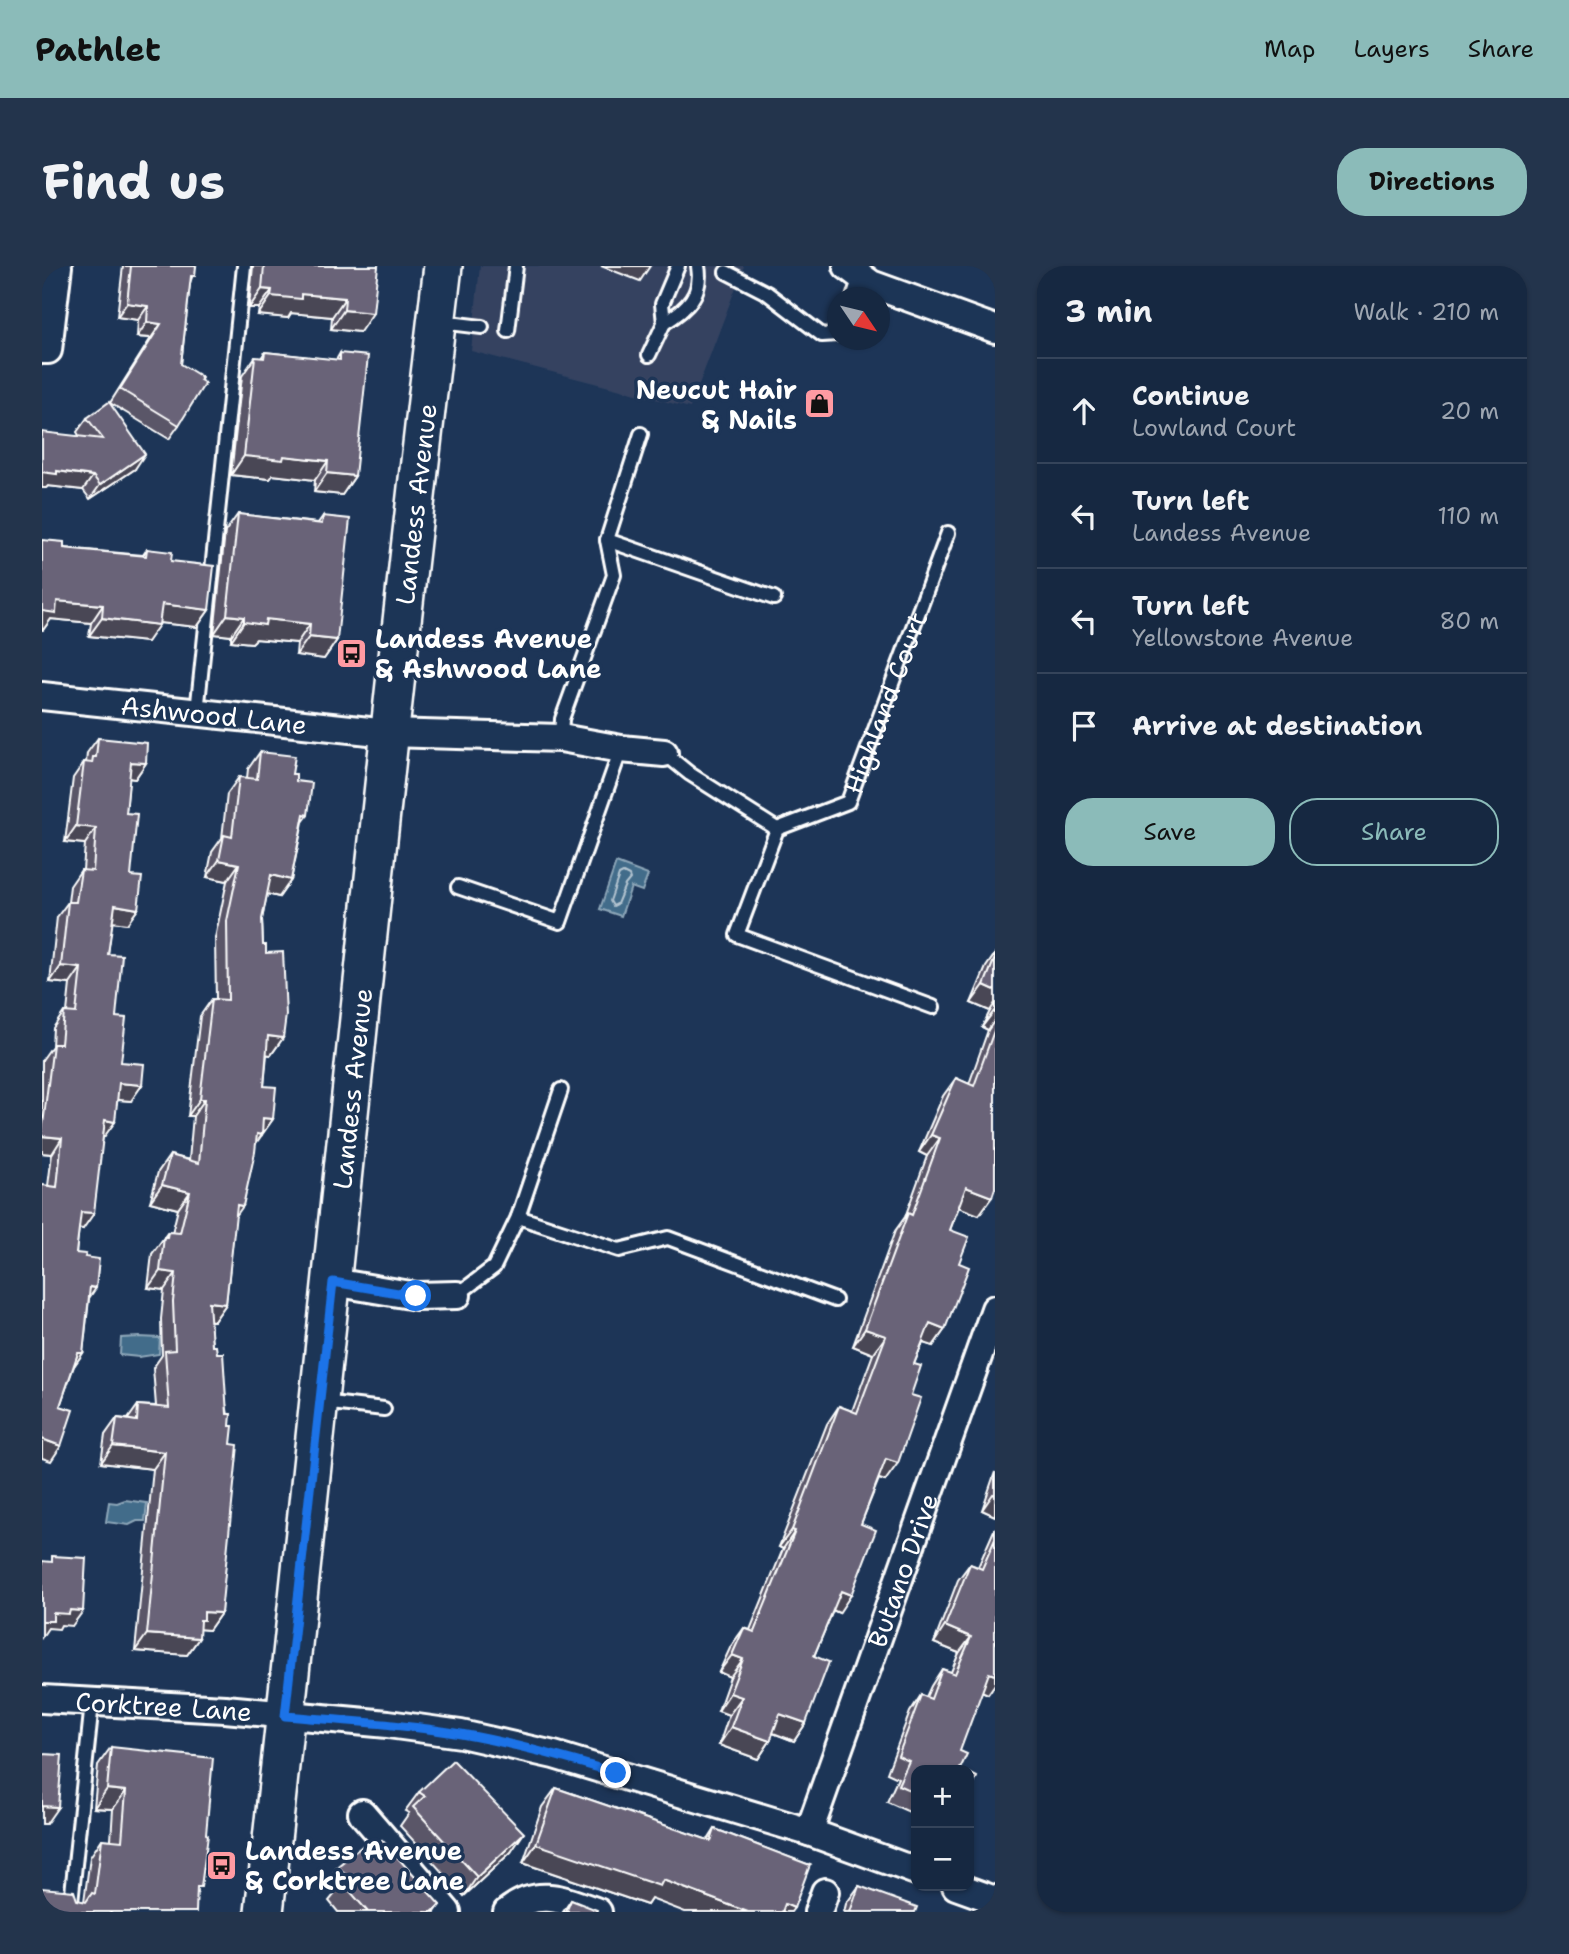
<!DOCTYPE html>
<html lang="en">
<head>
<meta charset="utf-8">
<style>
	body { margin:0; font-family:"Shantell Sans",sans-serif; background:#23344c; color:#f1f3f6 }
	.controls { position:absolute; right:21px; bottom:21px; display:grid; overflow:hidden; border-radius:14px; box-shadow:0 2px 5px #0004 }
	.controls button { width:63px; height:63px; display:grid; place-items:center; padding:0; border:0; border-bottom:2px solid #35445a; background:#162841; color:#f1f3f6; font:35px sans-serif }
	.compass { position:absolute; left:785px; top:21px; width:63px; height:63px; border-radius:50%; background:#162841; box-shadow:0 2px 5px #0004; rotate:125deg }
	.stop { position:absolute; width:21px; height:21px; margin:-16px; border:5px solid #1a73e8; border-radius:50%; background:#fff }
	.stop.end { background:#1a73e8; border-color:#fff; box-shadow:0 2px 7px #0008 }
	.list { margin:0; padding:0; list-style:none }
	h2 { display:flex; justify-content:space-between; align-items:center; height:91px; margin:0; padding:0 28px; font-size:30px }
	h2 small { font-size:23px; font-weight:400; color:#9ea6b1 }
	.list li { display:grid; grid-template-columns:46px 1fr auto; gap:21px; align-items:center; box-sizing:border-box; height:105px; padding:0 28px; border-top:2px solid #35445a }
	.list b { display:block; font-size:26px; white-space:nowrap }
	.list p { margin:0; font-size:23px; white-space:nowrap; color:#9ea6b1 }
	.list em { font-size:23px; font-style:normal; color:#9ea6b1 }
	.actions { display:flex; gap:14px; padding:21px 28px }
	.actions a { flex:1; padding:16px 0; border:2px solid #8bbbb9; border-radius:28px; text-align:center; font-size:24px; color:#8bbbb9 }
	.actions .main { background:#8bbbb9; color:#111 }
	.icon { flex:none; width:38px; height:38px; fill:none; stroke:currentColor; stroke-width:2; stroke-linecap:round; stroke-linejoin:round }
	.map { position:relative; flex:none; width:953px; height:1646px; overflow:hidden; border-radius:28px }
	header { display:flex; align-items:center; gap:42px; box-sizing:border-box; height:98px; padding:0 35px; background:#8bbbb9; color:#111 }
	header strong { font-size:33px }
	nav { display:flex; gap:38px; margin-inline-start:auto; font-size:24px }
	.intro { display:flex; align-items:center; justify-content:space-between; box-sizing:border-box; height:168px; padding:0 42px }
	h1 { margin:0; font-size:49px }
	.button { padding:18px 32px; border-radius:28px; background:#8bbbb9; color:#111; font-size:24px; font-weight:700 }
	main { display:flex; gap:42px; padding:0 42px }
	aside { flex:1; background:#162841; border-radius:28px; box-shadow:0 2px 5px #0004 }
	.map>svg:first-child { display:block }
</style>
</head>
<body>
<header>
<strong>Pathlet</strong>
<nav><a>Map</a><a>Layers</a><a>Share</a></nav>
</header>
<div class="intro"><h1>Find us</h1><a class="button">Directions</a></div>
<main>
<div class="map">
<svg width="953" height="1646" viewBox="0 0 953 1646">
	<rect width="100%" height="100%" fill="#1d3557"/>
	<filter id="ink" filterUnits="userSpaceOnUse"><feTurbulence type="fractalNoise" baseFrequency=".0143" numOctaves="2"/><feDisplacementMap in="SourceGraphic" scale="14" xChannelSelector="R" yChannelSelector="G"/><feConvolveMatrix kernelMatrix="1 2 1 2 8 2 1 2 1" color-interpolation-filters="sRGB"/></filter>
	<g filter="url(#ink)">
		<path fill="#344361" d="M438,0H702L648,142L429,85Z"/>
		<g fill="#426c8a" stroke="#8ea7b9" stroke-width="2">
			<path d="M574,597L606,609L600,625L589,621L579,650L558,643Z"/>
			<path d="M97,1071L118,1072L117,1088L97,1091L78,1089L79,1072Z"/>
			<path d="M83,1234L105,1237L103,1255H95L87,1259L64,1256L67,1236L75,1237Z"/>
		</g>
		<g fill="none" stroke-linecap="round" stroke-linejoin="round">
			<path stroke="#b3c4d0" stroke-width="2" d="M581,607L587,610L588,613L583,619L575,638L571,640L568,635L577,609Z"/>
			<defs>
				<g id="lane">
					<path d="M684,6L725,27L780,69L796,68"/>
					<path d="M811,32L819,7"/>
					<path d="M399,56L440,61"/>
					<path d="M622,57C645,43 661,28 656,0"/>
					<path d="M466,65L474,0"/>
					<path d="M607,89L622,57L620,38L636,0"/>
					<path d="M565,274L732,332"/>
					<path d="M155,446L202,0"/>
					<path d="M519,472L520,453L572,309L565,274L599,168"/>
					<path d="M622,487L648,508L735,563"/>
					<path d="M416,621L518,656L579,483"/>
					<path id="s1" d="M891,741L695,669L735,563L806,536L906,267"/>
					<path d="M476,951L519,824"/>
					<path d="M415,1029L452,1001L476,951L577,984L626,972L793,1034"/>
					<path d="M280,1136L342,1143"/>
					<path d="M28,1646L50,1437"/>
				</g>
				<g id="street">
					<path d="M805,0L829,18L953,63"/>
					<path d="M0,84H6L16,0"/>
					<path id="s2" d="M0,430L346,467L519,472L579,483L622,487"/>
					<path d="M291,1016L374,1030L415,1029"/>
					<path id="s3" d="M0,1433L183,1443L346,1458L419,1468L512,1489L767,1566L874,1605"/>
					<path d="M320,1547L405,1646"/>
					<path id="s4" d="M767,1566L953,1043"/>
					<path d="M914,1620L953,1634"/>
					<path d="M465,1646C496,1621 522,1634 556,1646"/>
					<path d="M776,1646L783,1626"/>
				</g>
				<g id="secondary">
					<path id="s5" d="M222,1646C283,1097 335,548 401,0"/>
				</g>
			</defs>
			<use href="#lane" stroke="#fff" stroke-width="18"/>
			<use href="#street" stroke="#fff" stroke-width="32"/>
			<use href="#secondary" stroke="#fff" stroke-width="42"/>
			<use href="#lane" stroke="#1d3557" stroke-width="12"/>
			<use href="#street" stroke="#1d3557" stroke-width="26"/>
			<use href="#secondary" stroke="#1d3557" stroke-width="37"/>
		</g>
		<g fill="#5a5667" stroke="#fff" stroke-width="2">
			<path d="M81,0H154L148,17L139,98L137,159L127,173L68,137L109,72L95,71L96,54L75,51Z"/>
			<path d="M211,0H336L318,66L289,63L290,51L249,47L246,52L216,49L217,42H207Z"/>
			<path d="M223,86L294,94L298,87L313,210L300,229L272,226L273,214L231,209L228,213L189,209L200,110L213,91L219,92Z"/>
			<path d="M45,152L93,203L48,233L41,224L6,220L4,222L38,171L35,166Z"/>
			<path d="M196,248L276,257L281,250L295,374L282,393L254,389L255,377L214,373L210,377L189,375V370L172,368L183,266Z"/>
			<path d="M22,282L101,289L105,283L129,295L167,344L155,361L117,357L105,376L47,370L49,357L9,353L1,364Z"/>
			<path d="M56,472L104,497L93,513L87,512L84,547L89,610L96,643L85,658L70,656L66,688L79,796L89,835L76,834L62,871H61L41,963L37,962L34,987L43,991L47,1033L41,1087L32,1100L18,1140L9,1195L6,920L10,888L0,887V794L10,780L11,762L22,746H25L28,718L8,716L15,651L26,636L28,620L39,604H41L43,578L23,576L31,512L42,496L44,497L45,487Z"/>
			<path d="M218,486L250,508L266,549L261,556L249,614L237,631L225,628L220,653L221,679L224,687L241,772L229,789L225,788L222,820L231,853L214,876L193,950L184,1038L172,1055H168L170,1080L175,1087L188,1160L189,1178L179,1347L167,1364L157,1363V1372L145,1389L93,1385L111,1203L59,1197L63,1169L75,1152L86,1153L96,1139L114,1140L111,1102L120,1089L119,1053L122,1024L106,1022L110,988L126,966L130,967L136,943L108,936L116,906L128,889L147,894L151,850H146L158,750L170,733H174L173,672L185,615L165,611L170,586L180,572L185,528L197,511L205,512L206,503Z"/>
			<path d="M953,688V922L937,949L917,941L908,964L917,997L903,1063L891,1080L881,1077L872,1098L869,1129L843,1215L837,1213L819,1258L797,1347L791,1344L772,1390L764,1457L752,1475L731,1467L728,1475L716,1493L677,1479L687,1449L676,1445L688,1411L677,1406L689,1380L702,1362L708,1364L741,1283L737,1281L785,1158L797,1140L810,1145L831,1088L811,1080L853,965L863,951L885,890L877,886L901,830L914,812L927,818L946,764L940,761L948,745L929,737L944,701Z"/>
			<path d="M953,1206V1250L940,1244Z"/>
			<path d="M953,1262V1418L946,1428L940,1425L874,1504V1549L845,1536L856,1512L845,1507L868,1446L879,1429L884,1431L889,1420L900,1403L909,1406L917,1387L892,1377L916,1314L928,1298L936,1301Z"/>
			<path d="M69,1481L155,1627L0,1646L35,1634L42,1636L48,1591L60,1573L69,1574L71,1543L52,1542L56,1499Z"/>
			<path d="M514,1522L666,1574L673,1563L768,1599L609,1633L605,1639L481,1597L500,1541Z"/>
			<path d="M377,1526L469,1586L422,1630L358,1560L367,1547L363,1545Z"/>
			<path d="M329,1584L398,1639L393,1646H296L287,1635L292,1629L283,1619L296,1600Z"/>
			<path d="M817,1620L873,1646H802L804,1638Z"/>
			<path d="M529,1634L554,1646H521Z"/>
		</g>
		<g fill="#4a4654" stroke="#fff" stroke-width="2">
			<path d="M559,0H608L598,15Z"/>
			<path d="M220,23L230,24L217,42H207Z"/>
			<path d="M259,28L303,32L290,51L249,47L246,52L216,49L229,30Z"/>
			<path d="M85,37L106,40L96,54L75,51Z"/>
			<path d="M302,44L331,47L318,66L289,63Z"/>
			<path d="M105,56L119,58L109,72L95,71Z"/>
			<path d="M103,188L93,203L48,233L58,219Z"/>
			<path d="M202,190H242L286,195L273,214L231,209L228,213L189,209Z"/>
			<path d="M15,205L51,210L41,224L6,220L4,222H0V206Z"/>
			<path d="M285,207L313,210L300,229L272,226Z"/>
			<path d="M15,335L61,339L49,357L9,353L1,364H0V345Z"/>
			<path d="M120,338L167,344L155,361L108,356Z"/>
			<path d="M185,349L202,351L189,370L172,368Z"/>
			<path d="M60,352L117,359L105,376L47,370Z"/>
			<path d="M224,353L268,358L255,377L214,373L210,377L189,375L202,356Z"/>
			<path d="M267,371L295,374L282,393L254,389Z"/>
			<path d="M89,496L104,497L93,513L78,511Z"/>
			<path d="M34,560L54,562L43,578L23,576Z"/>
			<path d="M177,594L197,598L185,615L165,611Z"/>
			<path d="M229,609L249,614L237,631L217,626Z"/>
			<path d="M73,639L96,643L85,658L62,655Z"/>
			<path d="M19,700L39,702L28,718L8,716Z"/>
			<path d="M942,719L953,724V737L948,745L929,737Z"/>
			<path d="M953,744V754L946,764L940,761Z"/>
			<path d="M226,770L241,772L229,789L214,787Z"/>
			<path d="M77,817L100,819L89,835L66,833Z"/>
			<path d="M158,833H163L151,850H146Z"/>
			<path d="M221,852L231,853L208,886Z"/>
			<path d="M63,854L73,856L62,871L52,870Z"/>
			<path d="M889,869L898,872L885,890L877,886Z"/>
			<path d="M0,870L20,872L10,888L0,887Z"/>
			<path d="M120,919L148,926L136,943L108,936Z"/>
			<path d="M924,921L950,931L937,949L911,939Z"/>
			<path d="M195,939L201,940L189,957Z"/>
			<path d="M39,946L52,947L41,963L28,961Z"/>
			<path d="M118,1005L134,1007L122,1024L106,1022Z"/>
			<path d="M48,1021L54,1022L43,1038Z"/>
			<path d="M167,1036L184,1038L172,1055L155,1053Z"/>
			<path d="M888,1057L903,1063L891,1080L876,1075Z"/>
			<path d="M823,1063L844,1070L831,1088L811,1080Z"/>
			<path d="M36,1087H41L30,1103Z"/>
			<path d="M0,1173L19,1180L9,1195L0,1192Z"/>
			<path d="M71,1180L123,1186L111,1203L59,1197Z"/>
			<path d="M844,1193L856,1197L843,1215L832,1211Z"/>
			<path d="M951,1228L953,1229V1250L940,1244Z"/>
			<path d="M750,1264L753,1265L741,1283L737,1281Z"/>
			<path d="M799,1325L809,1329L797,1347L786,1342Z"/>
			<path d="M28,1344L41,1345L30,1360L19,1359L17,1363L6,1362L0,1371V1355L11,1347Z"/>
			<path d="M162,1346L179,1347L167,1364L155,1363L150,1371Z"/>
			<path d="M903,1360L929,1371L917,1387L892,1377Z"/>
			<path d="M105,1368L157,1372L145,1389L93,1385Z"/>
			<path d="M690,1389L701,1393L688,1411L677,1406Z"/>
			<path d="M947,1407L953,1409V1418L946,1428L935,1423Z"/>
			<path d="M688,1427L700,1431L687,1449L676,1445Z"/>
			<path d="M738,1448L764,1457L752,1475L726,1465Z"/>
			<path d="M689,1461L728,1475L716,1493L677,1479Z"/>
			<path d="M65,1523L84,1525L71,1543L52,1542Z"/>
			<path d="M0,1540L16,1541L4,1558H0Z"/>
			<path d="M482,1567L469,1586L422,1630L435,1611Z"/>
			<path d="M494,1578L621,1614L706,1646H643L609,1633L605,1639L481,1597Z"/>
			<path d="M743,1638L752,1642L749,1646H737Z"/>
		</g>
		<g fill="#696478" stroke="#fff" stroke-width="2">
			<path d="M89,0H154L153,10H149L139,98L160,111L158,114L163,117L137,159L78,123L119,58L105,56L106,40L85,37Z"/>
			<path d="M222,0H336L331,47L302,44L303,32L259,28V33L229,30L230,24L220,23Z"/>
			<path d="M223,86L298,94V87L326,90L313,210L285,207L286,195L242,190L241,194L202,190L213,91L222,92Z"/>
			<path d="M67,136L103,188L58,219L51,210L15,205V208L0,206V166L61,173L45,152Z"/>
			<path d="M196,248L280,258L281,250L308,253L295,374L267,371L268,358L224,353L223,359L202,356V351L185,349Z"/>
			<path d="M0,274L22,276V282L104,290L105,283L130,286L129,295L172,300L167,344L120,338L117,359L60,352L61,339L15,335L14,347L0,345Z"/>
			<path d="M56,472L105,477L104,497L89,496L84,547L95,548L89,610L100,611L96,643L73,639L66,688L80,689L74,751L84,752L79,796L102,798L100,819L77,817L73,856L63,854L52,947L39,946L34,987L44,988L43,991L57,993L54,1022L48,1021L41,1087H36L18,1140L31,1144L19,1180L0,1173V919L15,921L20,872L0,870V867L11,778H19L22,746L34,747L39,702L19,700L26,636H34L39,604L51,605L54,562L34,560L42,496L50,497L51,491H54Z"/>
			<path d="M218,486L253,490L250,508H254V515L270,517L266,549L262,548L249,614L229,609L220,653L221,679H224V687L241,686L244,749L241,772L226,770L222,820L234,821L231,853L221,852L220,869L215,868L213,886L201,940L195,939L184,1038L167,1036L170,1080H174L175,1087H181L185,1148H189L188,1160H191L189,1178L196,1179L179,1347L162,1346V1354H158L157,1372L105,1368L123,1186L71,1180L75,1152L95,1155L96,1139L127,1142L123,1085L133,1084L131,1036L134,1007L118,1005L122,971H125L126,966L138,967L148,926L120,919L128,889L157,897L163,833H158L170,733L186,734L185,655L197,598L177,594L182,569L190,571L197,511L215,513Z"/>
			<path d="M953,692V724L942,719Z"/>
			<path d="M953,762V922L950,931L924,921L908,964L927,971L917,997L927,1001L903,1063L888,1057L872,1098L879,1100L869,1129L879,1132L856,1197L844,1193L819,1258L834,1264L809,1329L799,1325L772,1390L787,1396L764,1457L738,1448L728,1475L689,1461L700,1431L688,1427L701,1393L690,1389L702,1362L712,1366L753,1265L750,1264L797,1140L815,1147L844,1070L823,1063L866,947L870,949L898,872L889,869L914,812L932,820Z"/>
			<path d="M953,1273V1409L947,1407L918,1485L925,1488L918,1503L921,1504H874V1527L856,1519L867,1495L856,1490L879,1429L889,1433L900,1403L913,1408L929,1371L903,1360L928,1298L940,1303Z"/>
			<path d="M10,1290L44,1292L41,1345L28,1344L27,1348L11,1347V1355H0V1295L10,1296Z"/>
			<path d="M69,1481L171,1492L164,1568L166,1569L159,1621H155L154,1646H0V1622L32,1625L35,1634L44,1636L50,1627L53,1628L60,1573L80,1575L84,1525L65,1523Z"/>
			<path d="M0,1488L20,1489L16,1541L0,1540Z"/>
			<path d="M411,1494L482,1567L435,1611L371,1541L383,1530L377,1526Z"/>
			<path d="M927,1507L935,1511L927,1530Z"/>
			<path d="M514,1522L669,1575L673,1563L768,1599L752,1642L743,1638L740,1646H706L621,1614L618,1620L494,1578Z"/>
			<path d="M340,1574L398,1639L390,1646H326L300,1616L306,1612L296,1600L324,1577L329,1584Z"/>
			<path d="M817,1620L875,1641L873,1646H808Z"/>
			<path d="M529,1634L555,1644L554,1646H524Z"/>
		</g>
	</g>
	<g fill="none" stroke-linecap="round" stroke-linejoin="round" filter="url(#ink)">
		<path stroke="#1a73e8" stroke-width="9" d="M374,1030L291,1016L243,1450C302,1455 361,1458 419,1468C471,1477 523,1492 574,1507"/>
	</g>
	<defs>
		<symbol id="shop-square" viewBox="-11 -11 22 22"><rect x="-9" y="-9" width="18" height="18" rx="4" fill="#ff9aa2" stroke="#1d3557"/><path d="M-5-2.5h2.3a2.7 3.5 0 0 1 5.4 0H5L5.5 6h-11ZM-1.5-2.5h3a1.5 2.3 0 0 0-3 0Z" fill="#111"/></symbol>
		<symbol id="bus-square" viewBox="-11 -11 22 22"><rect x="-9" y="-9" width="18" height="18" rx="4" fill="#ff9aa2" stroke="#1d3557"/><path d="M-5-6H5V4H4V6H2V4H-2V6H-4V4H-5ZM-3.5-4V0h7V-4ZM-3.5 1.2v1.5H-2V1.2ZM2 1.2v1.5H3.5V1.2Z" fill="#111"/></symbol>
	</defs>
	<g fill-rule="evenodd">
		<use href="#shop-square" x="760" y="120" width="35" height="35"/>
		<use href="#bus-square" x="292" y="370" width="35" height="35"/>
		<use href="#bus-square" x="162" y="1582" width="35" height="35"/>
	</g>
	<g text-anchor="middle" dominant-baseline="central" stroke-width="7" stroke-linejoin="round" paint-order="stroke">
		<g font-size="26" font-weight="bold" fill="#fff" stroke="#1d3557" text-anchor="start">
			<text x="755" y="123" text-anchor="end">Neucut Hair<tspan x="755" dy="30">&amp; Nails</tspan></text>
			<text x="333" y="372">Landess Avenue<tspan x="333" dy="30">&amp; Ashwood Lane</tspan></text>
			<text x="203" y="1584">Landess Avenue<tspan x="203" dy="30">&amp; Corktree Lane</tspan></text>
		</g>
		<g font-size="26" fill="#fff" stroke="#1d3557">
			<text stroke="none"><textPath href="#s5" startOffset="1416">Landess Avenue</textPath></text>
			<text stroke="none"><textPath href="#s1" startOffset="504">Highland Court</textPath></text>
			<text stroke="none"><textPath href="#s2" startOffset="173">Ashwood Lane</textPath></text>
			<text stroke="none"><textPath href="#s5" startOffset="828">Landess Avenue</textPath></text>
			<text stroke="none"><textPath href="#s4" startOffset="278">Butano Drive</textPath></text>
			<text stroke="none"><textPath href="#s3" startOffset="122">Corktree Lane</textPath></text>
		</g>
	</g>
</svg>
<div class="controls">
<button>+</button>
<button>−</button>
</div>
<svg class="compass" viewBox="-18 -18 36 36"><path d="M0-13l5 13h-10z" fill="#e53935"/><path d="M0 13l5-13h-10z" fill="#9ea6b1"/></svg>
<div class="stop" style="left:374px;top:1030px"></div>
<div class="stop end" style="left:574px;top:1507px"></div>
</div>
<aside>
<h2>3 min<small>Walk · 210 m</small></h2>
<ul class="list">
<li><svg class="icon" aria-label="ahead" viewBox="0 0 24 24"><path d="M12 20V5M6 11l6-6 6 6"/></svg><div><b>Continue</b><p>Lowland Court</p></div><em>20 m</em></li>
<li><svg class="icon" aria-label="left" viewBox="0 0 24 24"><path d="M17 20v-9H6M10 6l-5 5 5 5"/></svg><div><b>Turn left</b><p>Landess Avenue</p></div><em>110 m</em></li>
<li><svg class="icon" aria-label="left" viewBox="0 0 24 24"><path d="M17 20v-9H6M10 6l-5 5 5 5"/></svg><div><b>Turn left</b><p>Yellowstone Avenue</p></div><em>80 m</em></li>
<li><svg class="icon" aria-label="arrive" viewBox="0 0 24 24"><path d="M6 21V4h12l-3 4 3 4H6"/></svg><div><b>Arrive at destination</b></div></li>
</ul>
<div class="actions"><a class="main">Save</a><a>Share</a></div>
</aside>
</main>
</body>
</html>
